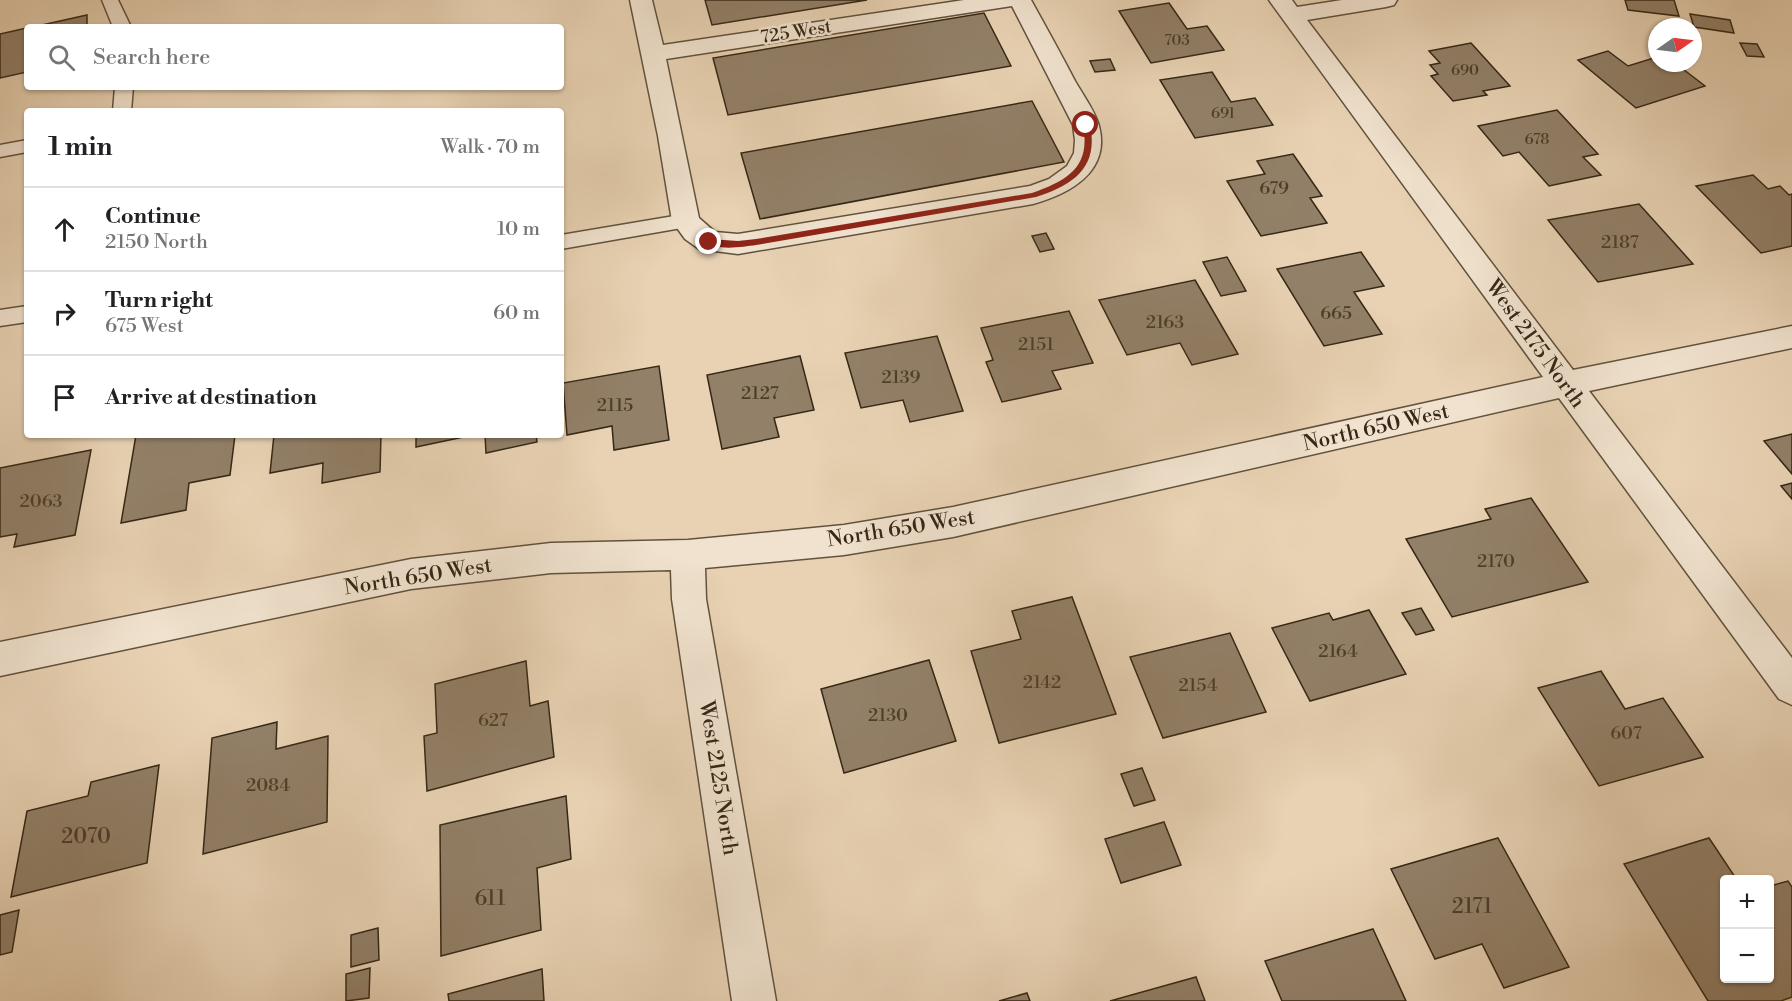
<!DOCTYPE html>
<html lang="en">
<head>
<meta charset="utf-8">
<style>
	body { margin:0; font-family:"Libre Bodoni",serif; background:#f6f6f6; color:#202124 }
	.controls { position:absolute; right:18px; bottom:18px; display:grid; overflow:hidden; border-radius:6px; box-shadow:0 2px 4px #0004 }
	.controls button { width:54px; height:54px; display:grid; place-items:center; padding:0; border:0; border-bottom:2px solid #e0e0e0; background:#fff; color:#202124; font:30px sans-serif }
	.compass { position:absolute; left:1648px; top:18px; width:54px; height:54px; border-radius:50%; background:#fff; box-shadow:0 2px 4px #0004; rotate:76deg }
	.stop { position:absolute; width:18px; height:18px; margin:-14px; border:4px solid #8f2418; border-radius:50%; background:#fff }
	.stop.end { background:#8f2418; border-color:#fff; box-shadow:0 2px 6px #0008 }
	.list { margin:0; padding:0; list-style:none }
	h2 { display:flex; justify-content:space-between; align-items:center; height:78px; margin:0; padding:0 24px; font-size:26px }
	h2 small { font-size:20px; font-weight:400; color:#757577 }
	.list li { display:grid; grid-template-columns:39px 1fr auto; gap:18px; align-items:center; box-sizing:border-box; height:84px; padding:0 24px; border-top:2px solid #e0e0e0 }
	.list b { display:block; font-size:22px; white-space:nowrap }
	.list p { margin:0; font-size:20px; white-space:nowrap; color:#757577 }
	.list em { font-size:20px; font-style:normal; color:#757577 }
	.icon { flex:none; width:33px; height:33px; fill:none; stroke:currentColor; stroke-width:2; stroke-linecap:round; stroke-linejoin:round }
	.map { position:relative; flex:none; width:1792px; height:1001px; overflow:hidden }
	.search { position:absolute; background:#fff; box-shadow:0 2px 4px #0004; left:24px; top:24px; width:540px; height:66px; display:flex; align-items:center; gap:15px; box-sizing:border-box; padding:0 21px; border-radius:6px; color:#757577; font-size:22px }
	.panel { position:absolute; background:#fff; box-shadow:0 2px 4px #0004; left:24px; top:108px; width:540px; height:330px; border-radius:6px }
	.map>svg:first-child { display:block }
</style>
</head>
<body>
<div class="map">
<svg width="1792" height="1001" viewBox="0 0 1792 1001">
	<rect width="100%" height="100%" fill="#e8d2b3"/>
	<filter id="stains"><feTurbulence type="fractalNoise" baseFrequency=".00333" numOctaves="4"/><feColorMatrix values="0 0 0 0 .2 0 0 0 0 .09 0 0 0 0 .02 0 0 0 .5 -.17"/></filter>
	<radialGradient id="worn" r=".72"><stop offset=".6" stop-color="#630" stop-opacity="0"/><stop offset="1" stop-color="#630" stop-opacity=".3"/></radialGradient>
	<g fill="#928068" stroke="#352816" stroke-width="1.5">
		<path d="M705,0H867L712,25Z"/>
		<path d="M1625,0H1674L1679,16L1628,10Z"/>
		<path d="M1169,3L1187,29L1207,26L1224,50L1151,63L1119,11Z"/>
		<path d="M984,13L1011,66L728,115L713,58Z"/>
		<path d="M1690,14L1730,20L1734,33L1694,27Z"/>
		<path d="M87,15V27H33Z"/>
		<path d="M27,28V72L0,78V34Z"/>
		<path d="M1471,43L1510,86L1483,91L1487,95L1453,101L1431,76L1438,74L1430,65L1440,63L1429,51Z"/>
		<path d="M1740,43L1757,44L1764,57L1747,56Z"/>
		<path d="M1608,51L1628,66L1657,57V63H1675L1705,86L1636,108L1578,60Z"/>
		<path d="M1110,59L1115,70L1095,72L1090,61Z"/>
		<path d="M1212,72L1231,102L1255,98L1273,125L1195,138L1160,80Z"/>
		<path d="M1032,101L1064,162L760,219L741,153Z"/>
		<path d="M1557,110L1598,154L1583,157L1601,175L1549,186L1519,152L1503,156L1478,126Z"/>
		<path d="M1293,154L1322,196L1310,198L1327,223L1261,236L1227,181L1265,174L1257,161Z"/>
		<path d="M1753,175L1768,189L1780,186L1789,195L1792,194V246L1761,253L1696,186Z"/>
		<path d="M1639,204L1693,264L1598,282L1548,220Z"/>
		<path d="M1046,233L1054,249L1040,252L1032,236Z"/>
		<path d="M1361,252L1384,286L1354,292L1382,334L1324,346L1277,269Z"/>
		<path d="M1227,257L1246,291L1221,296L1203,262Z"/>
		<path d="M1195,280L1238,354L1192,365L1180,343L1127,355L1099,300Z"/>
		<path d="M1069,311L1093,363L1052,371L1061,389L1002,402L986,362L993,360L981,328Z"/>
		<path d="M937,336L963,411L910,422L903,400L861,408L845,353Z"/>
		<path d="M800,356L814,410L774,418L779,437L722,449L707,375Z"/>
		<path d="M659,366L669,440L614,450L612,426L567,435L563,383Z"/>
		<path d="M1792,434V474L1764,441Z"/>
		<path d="M136,435H235L230,475L189,483L186,510L121,523Z"/>
		<path d="M274,435H381L380,472L322,483L323,463L270,473Z"/>
		<path d="M416,435H473L416,447Z"/>
		<path d="M485,435H536L537,442L486,453Z"/>
		<path d="M91,450L75,535L14,547L17,534L0,537V468Z"/>
		<path d="M1792,483V499L1781,486Z"/>
		<path d="M1531,498L1588,582L1452,617L1406,539L1491,519L1485,509Z"/>
		<path d="M1072,597L1116,714L999,743L971,651L1021,639L1012,611Z"/>
		<path d="M1421,608L1434,630L1416,635L1402,613Z"/>
		<path d="M1369,610L1406,674L1310,701L1272,628L1329,613L1333,620Z"/>
		<path d="M1230,633L1266,712L1163,738L1130,657Z"/>
		<path d="M929,660L956,741L844,773L821,689Z"/>
		<path d="M526,661L530,706L548,701L554,757L427,791L424,736L437,733L435,684Z"/>
		<path d="M1601,671L1625,709L1663,698L1703,757L1599,786L1538,688Z"/>
		<path d="M277,722L276,749L328,736L327,822L203,854L212,738Z"/>
		<path d="M159,765L147,863L11,897L27,811L88,796L91,782Z"/>
		<path d="M1142,768L1155,800L1134,806L1121,774Z"/>
		<path d="M566,796L571,859L537,868L541,930L441,956L440,825Z"/>
		<path d="M1164,822L1181,865L1121,883L1105,839Z"/>
		<path d="M1498,838L1569,967L1504,988L1482,944L1435,959L1391,869Z"/>
		<path d="M1709,838L1737,880H1724V978H1770V886L1788,881L1792,887V997L1781,1001H1708L1624,864Z"/>
		<path d="M19,910L12,952L0,955V915Z"/>
		<path d="M378,928L379,960L351,967V935Z"/>
		<path d="M1373,929L1406,1001H1282L1265,961Z"/>
		<path d="M370,968L369,998L346,1001V974Z"/>
		<path d="M542,969L544,1001H449L448,994Z"/>
		<path d="M1196,977L1205,1001H1110Z"/>
		<path d="M1027,993L1030,1001H999Z"/>
	</g>
	<g fill="none" stroke-linecap="round" stroke-linejoin="round">
		<defs>
			<g id="lane">
				<path d="M102,0H118L131,27H113Z"/>
				<path d="M115,87H133L131,111H113Z"/>
				<path d="M27,140V152L0,157V145Z"/>
				<path d="M686,214L693,216L696,221L693,226L561,249V235Z"/>
				<path d="M27,306V322L0,326V310Z"/>
			</g>
			<g id="street">
				<path d="M630,0H652L663,45L964,0H1031C1046,27 1061,54 1075,81C1083,95 1095,111 1099,126C1111,172 1069,194 1033,204L738,254L699,249L685,239L672,221L658,136ZM1012,6L1073,125L1075,140L1074,153L1067,166L1049,179L1030,186L738,234L715,232L699,218L666,59Z"/>
				<path d="M1269,0H1292L1297,7L1342,0H1397L1394,5L1386,7L1307,20L1573,370L1792,326V348L1589,391L1792,658V705L1779,699L1559,398L953,537L844,555L705,568L706,599L776,1001H732L672,599L671,570L551,573L411,589L0,676V642L411,559L551,543L688,540L844,525L953,507L1543,377Z"/>
			</g>
		</defs>
		<use href="#lane" stroke="#62523d" stroke-width="3"/>
		<use href="#street" stroke="#62523d" stroke-width="3"/>
		<use href="#lane" fill="#f0e2ce" fill-rule="evenodd"/>
		<use href="#street" fill="#f0e2ce" fill-rule="evenodd"/>
	</g>
	<path fill="#8f2418" d="M1086,123L1090,125C1099,168 1073,185 1036,197L756,245C742,247 717,251 705,242L709,239L738,241L756,239L1032,193C1068,180 1091,167 1083,125Z"/>
	<g text-anchor="middle" dominant-baseline="central" stroke-width="5" stroke-linejoin="round" paint-order="stroke">
		<g font-size="15" fill="#4c3e2a">
			<text x="1177" y="40">703</text>
			<text x="1465" y="70">690</text>
			<text x="1223" y="113">691</text>
			<text x="1537" y="139">678</text>
		</g>
		<g font-size="18" fill="#352816" stroke="#f0e2ce">
			<text transform="translate(796 32) rotate(-9)">725 West</text>
		</g>
		<g font-size="18" fill="#4c3e2a">
			<text x="1274" y="188">679</text>
			<text x="1620" y="242">2187</text>
			<text x="1336" y="313">665</text>
			<text x="1165" y="322">2163</text>
			<text x="1036" y="344">2151</text>
			<text x="901" y="377">2139</text>
			<text x="760" y="393">2127</text>
			<text x="615" y="405">2115</text>
			<text x="41" y="501">2063</text>
			<text x="1496" y="561">2170</text>
			<text x="1338" y="651">2164</text>
			<text x="1042" y="682">2142</text>
			<text x="1198" y="685">2154</text>
			<text x="888" y="715">2130</text>
			<text x="493" y="720">627</text>
			<text x="1626" y="733">607</text>
			<text x="268" y="785">2084</text>
		</g>
		<g font-size="21" fill="#352816" stroke="#f0e2ce">
			<text transform="translate(1535 344) rotate(54)">West 2175 North</text>
			<text transform="translate(1376 428) rotate(-13)">North 650 West</text>
			<text transform="translate(901 529) rotate(-9)">North 650 West</text>
			<text transform="translate(418 577) rotate(-9)">North 650 West</text>
			<text transform="translate(718 778) rotate(81)">West 2125 North</text>
		</g>
		<g font-size="21" fill="#4c3e2a">
			<text x="86" y="837">2070</text>
			<text x="490" y="899">611</text>
			<text x="1472" y="907">2171</text>
		</g>
	</g>
	<rect width="100%" height="100%" filter="url(#stains)"/>
	<rect width="100%" height="100%" fill="url(#worn)"/>
</svg>
<div class="controls">
<button>+</button>
<button>−</button>
</div>
<svg class="compass" viewBox="-18 -18 36 36"><path d="M0-13l5 13h-10z" fill="#e53935"/><path d="M0 13l5-13h-10z" fill="#757577"/></svg>
<div class="stop" style="left:1086px;top:125px"></div>
<div class="stop end" style="left:709px;top:242px"></div>
<div class="search"><svg class="icon" aria-label="search" viewBox="0 0 24 24"><circle cx="10" cy="10" r="6"/><path d="M15 15l6 6"/></svg>Search here</div>
<section class="panel">
<h2>1 min<small>Walk · 70 m</small></h2>
<ul class="list">
<li><svg class="icon" aria-label="ahead" viewBox="0 0 24 24"><path d="M12 20V5M6 11l6-6 6 6"/></svg><div><b>Continue</b><p>2150 North</p></div><em>10 m</em></li>
<li><svg class="icon" aria-label="right" viewBox="0 0 24 24"><path d="M7 20v-9h11M14 6l5 5-5 5"/></svg><div><b>Turn right</b><p>675 West</p></div><em>60 m</em></li>
<li><svg class="icon" aria-label="arrive" viewBox="0 0 24 24"><path d="M6 21V4h12l-3 4 3 4H6"/></svg><div><b>Arrive at destination</b></div></li>
</ul>
</section>
</div>
</body>
</html>
